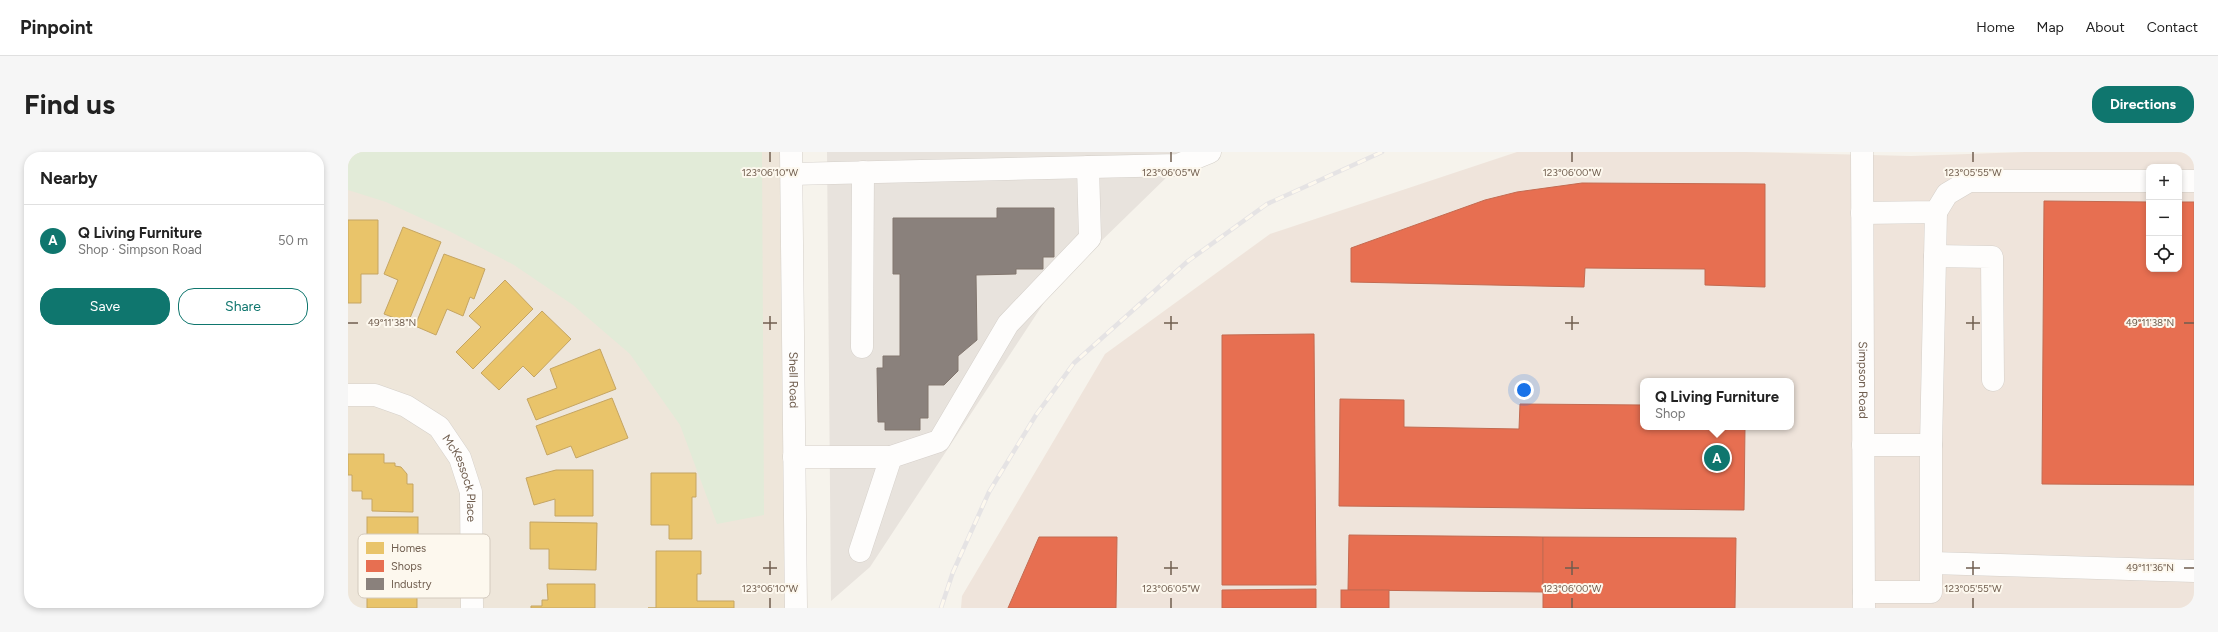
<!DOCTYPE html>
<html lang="en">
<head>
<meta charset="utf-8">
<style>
	body { margin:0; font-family:Figtree,sans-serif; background:#f6f6f6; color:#222 }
	.controls { position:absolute; right:12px; top:12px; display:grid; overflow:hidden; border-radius:8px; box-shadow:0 2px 6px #0003 }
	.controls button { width:36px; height:36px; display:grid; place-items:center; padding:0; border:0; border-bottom:1px solid #e0e0e0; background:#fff; color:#222; font:20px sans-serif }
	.you { position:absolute; left:1176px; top:238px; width:14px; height:14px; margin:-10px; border:3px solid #fff; border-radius:50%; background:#1a73e8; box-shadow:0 0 0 6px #1a73e833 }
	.badge { display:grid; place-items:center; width:26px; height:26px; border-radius:50%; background:#0f766e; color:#fff; font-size:13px; font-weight:700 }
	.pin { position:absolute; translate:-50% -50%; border:2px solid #fff; box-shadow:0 1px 4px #0006 }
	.popup { position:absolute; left:1292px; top:226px; width:154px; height:52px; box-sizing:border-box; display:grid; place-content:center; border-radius:8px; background:#fff; filter:drop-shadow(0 1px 3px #0005); font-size:13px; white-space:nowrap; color:#767676 }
	.popup b { font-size:15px; color:#222 }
	.popup::after { content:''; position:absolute; left:50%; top:100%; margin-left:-8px; border:8px solid transparent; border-top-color:#fff }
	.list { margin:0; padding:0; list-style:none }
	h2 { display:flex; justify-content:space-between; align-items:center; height:52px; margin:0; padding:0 16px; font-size:17px }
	h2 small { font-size:13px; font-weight:400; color:#767676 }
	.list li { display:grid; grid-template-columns:26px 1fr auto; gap:12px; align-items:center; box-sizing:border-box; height:72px; padding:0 16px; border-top:1px solid #e0e0e0 }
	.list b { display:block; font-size:15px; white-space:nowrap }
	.list p { margin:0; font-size:13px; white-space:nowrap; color:#767676 }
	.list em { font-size:13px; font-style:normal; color:#767676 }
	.actions { display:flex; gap:8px; padding:12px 16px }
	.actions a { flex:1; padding:9px 0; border:1px solid #0f766e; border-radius:16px; text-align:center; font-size:14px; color:#0f766e }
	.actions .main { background:#0f766e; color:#fff }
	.icon { flex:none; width:22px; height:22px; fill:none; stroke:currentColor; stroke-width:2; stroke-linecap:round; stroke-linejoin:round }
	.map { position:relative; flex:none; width:1846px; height:456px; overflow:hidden; border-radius:16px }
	header { display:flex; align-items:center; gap:24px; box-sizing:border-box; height:56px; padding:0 20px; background:#fff; border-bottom:1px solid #e0e0e0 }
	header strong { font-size:19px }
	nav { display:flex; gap:22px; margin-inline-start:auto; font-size:14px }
	.intro { display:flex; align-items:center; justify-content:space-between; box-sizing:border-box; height:96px; padding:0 24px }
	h1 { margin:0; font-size:28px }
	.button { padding:10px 18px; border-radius:16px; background:#0f766e; color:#fff; font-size:14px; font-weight:700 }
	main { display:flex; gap:24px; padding:0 24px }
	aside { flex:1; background:#fff; border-radius:16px; box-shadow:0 2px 6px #0003 }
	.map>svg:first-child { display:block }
</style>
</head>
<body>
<header>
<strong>Pinpoint</strong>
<nav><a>Home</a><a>Map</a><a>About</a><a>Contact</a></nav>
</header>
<div class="intro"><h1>Find us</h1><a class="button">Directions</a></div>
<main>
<aside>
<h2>Nearby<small></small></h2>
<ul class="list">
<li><span class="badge">A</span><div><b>Q Living Furniture</b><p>Shop · Simpson Road</p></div><em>50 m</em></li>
</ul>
<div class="actions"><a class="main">Save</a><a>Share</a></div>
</aside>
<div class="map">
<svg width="1846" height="456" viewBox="0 0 1846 456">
	<rect width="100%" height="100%" fill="#f6f3ec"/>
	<path fill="#eee6da" d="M0,0H443L448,456H0Z"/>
	<path fill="#efe4db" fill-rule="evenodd" d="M1169,0H1397L1563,4L1677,0H1846V456H613L614,444L757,202L922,82ZM1801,15H1831V117H1801ZM1295,229H1443V275H1295Z"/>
	<path fill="#e8e3dd" d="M479,0H874L824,20L707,134L522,415L483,449Z"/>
	<path fill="#e2ebd8" d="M0,0H414L416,363L369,372L332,273L282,202L225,153L166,113L101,79L38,50L0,38Z"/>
	<g fill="#e9c46a" stroke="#c5a562">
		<path d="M0,68H30V122H13V151H0Z"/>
		<path d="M55,75L93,90L60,171L36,162L50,128L36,122Z"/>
		<path d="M96,102L137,117L126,147L122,145L115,164L99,157L88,183L67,174Z"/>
		<path d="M157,128L185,157L125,217L108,200L133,175L121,164Z"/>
		<path d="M194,159L223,187L186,225L175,214L151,238L133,221Z"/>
		<path d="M252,197L268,237L188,268L179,247L209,236L202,217Z"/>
		<path d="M264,246L280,286L228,306L223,294L199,303L188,274Z"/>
		<path d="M0,302H36V311H47V314L53,315L59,322V332H65V360L24,359V347H14V339H4V323H0Z"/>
		<path d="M208,318H245V364H207V347L186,353L178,326Z"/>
		<path d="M303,321H348V345H344V387H321V373H303Z"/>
		<rect x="19" y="365" width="51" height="54"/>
		<path d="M182,370L249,371L248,418L201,417V397H182Z"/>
		<path d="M308,399H353V422H349V449H386V456H300H308Z"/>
		<path d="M69,426V456H19V427Z"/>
		<path d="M199,432H247V456H183V454H194V448H200Z"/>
	</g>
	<g fill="#e76f51" stroke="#c36a50">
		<path d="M1234,31L1417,32V135L1357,133V117L1237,116L1236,135L1003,130V96L1137,48L1169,40Z"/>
		<path d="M1696,49L1801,50V117H1831V50H1846V333L1694,332Z"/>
		<path d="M966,182L968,433H874V183Z"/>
		<path d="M992,247L1056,248V275L1171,277L1172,252L1295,253V275H1397L1396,358L991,354Z"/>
		<path d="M1001,383L1195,385V440L1000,438Z"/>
		<path d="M691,385H769L768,456H660Z"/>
		<path d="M1195,385L1388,386L1387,456H1195Z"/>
		<path d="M968,437V456H874V438Z"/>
		<rect x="993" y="438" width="48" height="18"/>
	</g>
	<path fill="#8a817c" stroke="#82766e" d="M649,56H706V105H695V117H668V122L628,123L629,188L610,204V219L596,233H580V266H572V278H537V270H530L529,216H535V204H552V122H545V66H649Z"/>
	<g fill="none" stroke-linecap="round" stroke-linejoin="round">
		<defs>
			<g id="minor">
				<path id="s1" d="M443,0L448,456"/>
				<path id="s2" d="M1514,0L1516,456"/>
				<path d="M443,22L830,13L862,0"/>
				<path d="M1831,29H1846"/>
				<path d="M1514,61L1588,60L1599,42L1621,29H1801"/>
				<path d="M1587,104L1644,105L1645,228"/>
				<path d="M514,195L515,20"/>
				<path id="s3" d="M0,243H27L58,254L91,275L112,306L123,340L124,456"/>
				<path d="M1515,293H1583L1588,60"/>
				<path d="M446,305H543L512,399"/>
				<path d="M543,305L591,289L660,172L742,86L740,15"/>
				<path d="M1584,411L1846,419"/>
				<path d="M1516,440H1583V293"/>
			</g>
		</defs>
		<use href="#minor" stroke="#d5d0ca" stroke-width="23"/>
		<use href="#minor" stroke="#fefdfc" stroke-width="22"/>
		<defs>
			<path id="rail" d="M593,456L605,420L641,340L688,263L726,211L840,109L919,52L1034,0"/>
		</defs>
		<use href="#rail" stroke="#e5e3e4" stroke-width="4.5"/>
		<use href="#rail" stroke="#fdf8ee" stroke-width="3" stroke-dasharray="9" stroke-linecap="butt"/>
	</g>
	<path fill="none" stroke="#705e4f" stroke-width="1.5" d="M422,0V10M823,0V10M1224,0V10M1625,0V10M422,164V178M823,164V178M1224,164V178M1625,164V178M0,171H10M415,171H429M816,171H830M1217,171H1231M1618,171H1632M1836,171H1846M422,409V423M823,409V423M1224,409V423M1625,409V423M415,416H429M816,416H830M1217,416H1231M1618,416H1632M1836,416H1846M422,446V456M823,446V456M1224,446V456M1625,446V456"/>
	<g text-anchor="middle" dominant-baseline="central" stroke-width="4" stroke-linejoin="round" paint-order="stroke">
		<g font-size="12" fill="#705e4f" stroke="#fdf8ee">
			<text stroke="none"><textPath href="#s1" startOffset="228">Shell Road</textPath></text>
			<text stroke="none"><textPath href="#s2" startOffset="228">Simpson Road</textPath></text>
			<text stroke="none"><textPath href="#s3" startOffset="156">McKessock Place</textPath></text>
		</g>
	</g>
	<rect x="10" y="382" width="132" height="64" rx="6" fill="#fdf8ee" stroke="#d3cabe" stroke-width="1"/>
	<rect x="18" y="390" width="18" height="12" fill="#e9c46a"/>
	<rect x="18" y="408" width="18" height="12" fill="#e76f51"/>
	<rect x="18" y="426" width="18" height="12" fill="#8a817c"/>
	<g font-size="11" fill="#705e4f">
		<text x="43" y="400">Homes</text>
		<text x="43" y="418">Shops</text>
		<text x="43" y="436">Industry</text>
	</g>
	<g font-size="10" text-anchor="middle" fill="#705e4f" stroke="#fdf8ee" stroke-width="4" stroke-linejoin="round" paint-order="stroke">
		<text x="422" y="24">123°06'10"W</text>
		<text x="823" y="24">123°06'05"W</text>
		<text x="1224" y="24">123°06'00"W</text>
		<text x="1625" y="24">123°05'55"W</text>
		<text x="44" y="174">49°11'38"N</text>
		<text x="1802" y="174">49°11'38"N</text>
		<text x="1802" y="419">49°11'36"N</text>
		<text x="422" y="440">123°06'10"W</text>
		<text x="823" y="440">123°06'05"W</text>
		<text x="1224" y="440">123°06'00"W</text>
		<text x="1625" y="440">123°05'55"W</text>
	</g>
</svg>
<div class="controls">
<button>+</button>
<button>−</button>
<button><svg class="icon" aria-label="locate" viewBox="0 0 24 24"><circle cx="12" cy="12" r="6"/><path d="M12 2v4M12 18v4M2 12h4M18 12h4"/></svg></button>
</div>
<div class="you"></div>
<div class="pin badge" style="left:1369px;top:306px">A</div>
<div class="popup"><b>Q Living Furniture</b>Shop</div>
</div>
</main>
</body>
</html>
